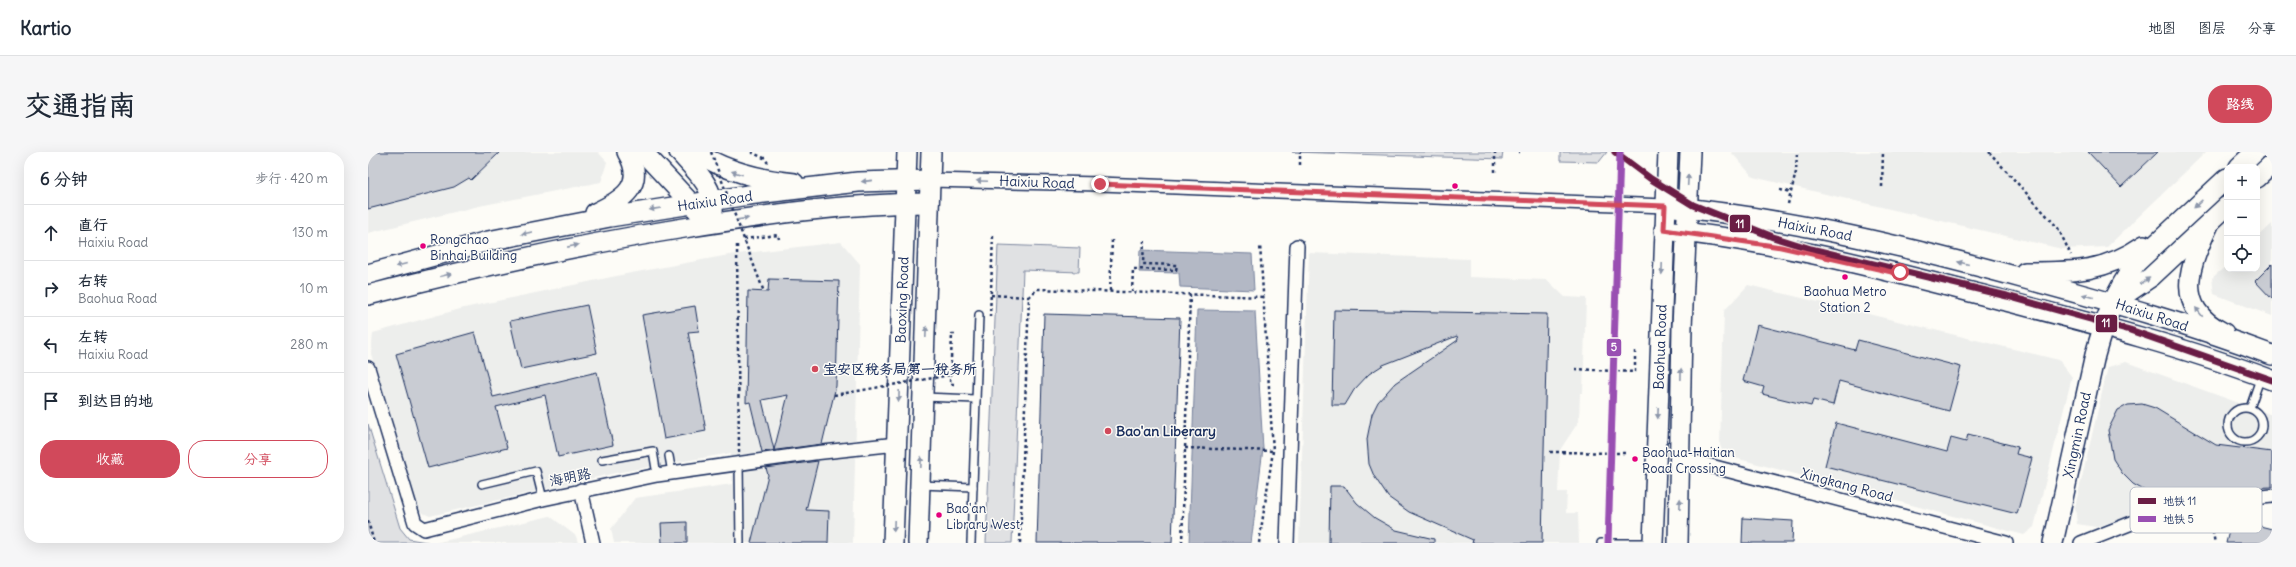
<!DOCTYPE html>
<html lang="zh">
<head>
<meta charset="utf-8">
<style>
	body { margin:0; font-family:Delius,"LXGW WenKai TC",sans-serif; background:#f6f6f7; color:#1f2937 }
	.controls { position:absolute; right:12px; top:12px; display:grid; overflow:hidden; border-radius:8px; box-shadow:0 4px 16px #0002 }
	.controls button { width:36px; height:36px; display:grid; place-items:center; padding:0; border:0; border-bottom:1px solid #e0e1e3; background:#fff; color:#1f2937; font:20px sans-serif }
	.stop { position:absolute; width:12px; height:12px; margin:-9px; border:3px solid #d1495b; border-radius:50%; background:#fff }
	.stop.end { background:#d1495b; border-color:#fff; box-shadow:0 1px 4px #0008 }
	.list { margin:0; padding:0; list-style:none }
	h2 { display:flex; justify-content:space-between; align-items:center; height:52px; margin:0; padding:0 16px; font-size:17px }
	h2 small { font-size:13px; font-weight:400; color:#747a83 }
	.list li { display:grid; grid-template-columns:26px 1fr auto; gap:12px; align-items:center; box-sizing:border-box; height:56px; padding:0 16px; border-top:1px solid #e0e1e3 }
	.list b { display:block; font-size:15px; white-space:nowrap }
	.list p { margin:0; font-size:13px; white-space:nowrap; color:#747a83 }
	.list em { font-size:13px; font-style:normal; color:#747a83 }
	.actions { display:flex; gap:8px; padding:12px 16px }
	.actions a { flex:1; padding:9px 0; border:1px solid #d1495b; border-radius:16px; text-align:center; font-size:14px; color:#d1495b }
	.actions .main { background:#d1495b; color:#fff }
	.icon { flex:none; width:22px; height:22px; fill:none; stroke:currentColor; stroke-width:2; stroke-linecap:round; stroke-linejoin:round }
	.map { position:relative; flex:none; width:1904px; height:391px; overflow:hidden; border-radius:16px }
	header { display:flex; align-items:center; gap:24px; box-sizing:border-box; height:56px; padding:0 20px; background:#fff; border-bottom:1px solid #e0e1e3 }
	header strong { font-size:19px }
	nav { display:flex; gap:22px; margin-inline-start:auto; font-size:14px }
	.intro { display:flex; align-items:center; justify-content:space-between; box-sizing:border-box; height:96px; padding:0 24px }
	h1 { margin:0; font-size:28px }
	.button { padding:10px 18px; border-radius:16px; background:#d1495b; color:#fff; font-size:14px; font-weight:700 }
	main { display:flex; gap:24px; padding:0 24px }
	aside { flex:1; background:#fff; border-radius:16px; box-shadow:0 4px 16px #0002 }
	.map>svg:first-child { display:block }
</style>
</head>
<body>
<header>
<strong>Kartio</strong>
<nav><a>地图</a><a>图层</a><a>分享</a></nav>
</header>
<div class="intro"><h1>交通指南</h1><a class="button">路线</a></div>
<main>
<aside>
<h2>6 分钟<small>步行 · 420 m</small></h2>
<ul class="list">
<li><svg class="icon" aria-label="ahead" viewBox="0 0 24 24"><path d="M12 20V5M6 11l6-6 6 6"/></svg><div><b>直行</b><p>Haixiu Road</p></div><em>130 m</em></li>
<li><svg class="icon" aria-label="right" viewBox="0 0 24 24"><path d="M7 20v-9h11M14 6l5 5-5 5"/></svg><div><b>右转</b><p>Baohua Road</p></div><em>10 m</em></li>
<li><svg class="icon" aria-label="left" viewBox="0 0 24 24"><path d="M17 20v-9H6M10 6l-5 5 5 5"/></svg><div><b>左转</b><p>Haixiu Road</p></div><em>280 m</em></li>
<li><svg class="icon" aria-label="arrive" viewBox="0 0 24 24"><path d="M6 21V4h12l-3 4 3 4H6"/></svg><div><b>到达目的地</b></div></li>
</ul>
<div class="actions"><a class="main">收藏</a><a>分享</a></div>
</aside>
<div class="map">
<svg width="1904" height="391" viewBox="0 0 1904 391">
	<rect width="100%" height="100%" fill="#fdfcf7"/>
	<filter id="ink" filterUnits="userSpaceOnUse"><feTurbulence type="fractalNoise" baseFrequency=".025" numOctaves="2"/><feDisplacementMap in="SourceGraphic" scale="8" xChannelSelector="R" yChannelSelector="G"/><feConvolveMatrix kernelMatrix="1 2 1 2 8 2 1 2 1" color-interpolation-filters="sRGB"/></filter>
	<g filter="url(#ink)">
		<g fill="#edeeec">
			<path d="M0,0H230L239,10L233,30L111,54L0,81Z"/>
			<path d="M1363,0H1838L1739,95L1694,97L1385,25Z"/>
			<path d="M1904,72V164L1846,142L1844,126L1859,113V117H1889V86Z"/>
			<path d="M473,90L492,112L485,391H246L243,377L267,346L364,332L363,301L247,321L62,364L50,359L3,202L5,181L96,156L258,122L361,103Z"/>
			<path d="M941,101L1101,107V125L1179,128L1197,145L1218,146L1215,241H1212L1211,269L1192,298L1190,340H1199L1198,361H1210L1211,391H931Z"/>
			<path d="M1380,133L1691,208L1704,225L1666,375L1656,383L1356,303L1352,293L1356,159Z"/>
			<path d="M1758,210L1904,263V338L1853,341L1789,354L1728,375L1709,372L1707,355L1740,215Z"/>
			<path d="M182,364L208,384L210,391H67Z"/>
		</g>
		<g fill="#e0e1e3" stroke="#7e88a0">
			<path d="M924,0H1135L1134,7Z"/>
			<path d="M1192,0H1239L1231,10L1192,9Z"/>
			<path d="M630,93L712,96L711,120L655,118L644,391H618Z"/>
			<path d="M0,272L32,376L41,387L64,391H0Z"/>
		</g>
		<g fill="#b3b8c5" stroke="#76819c">
			<path d="M772,98L884,102L886,138L812,135L811,121L771,120Z"/>
			<path d="M829,158L887,159L895,297L883,391H821Z"/>
		</g>
		<g fill="#c9ccd3" stroke="#1b2f5e" fill-rule="evenodd">
			<path d="M0,0H132L103,28L101,26L86,35L0,57Z"/>
			<path d="M1720,0H1790L1753,35Z"/>
			<path d="M1904,112V147L1887,129Z"/>
			<path d="M401,127L471,129L468,234L454,292L394,300L382,250L378,251L380,139L400,140ZM420,243L406,298L394,248Z"/>
			<path d="M219,153L229,201L153,217L142,169Z"/>
			<path d="M327,154L331,179L320,180L338,279L296,287L274,163Z"/>
			<path d="M966,158L1179,162L1174,391H1104L1105,388L1041,360L1020,345L1006,324L1001,312L999,287L1004,262L1010,250L1027,231L1090,188L1089,184L1015,213L1001,222L986,238L977,253H964Z"/>
			<path d="M676,162L812,166L804,391H669Z"/>
			<path d="M1389,173L1487,198L1490,188L1593,215L1581,259L1471,229L1465,253L1445,248L1443,254L1394,242L1396,235L1375,229Z"/>
			<path d="M107,180L125,245L229,220L245,293L190,305L177,243L128,255L139,296L60,316L28,202Z"/>
			<path d="M1774,252L1787,256L1848,293L1904,300V335L1855,337L1794,344L1779,340L1765,332L1754,321L1745,307L1740,278L1750,258L1760,253Z"/>
			<path d="M1468,271L1579,300L1583,286L1598,290L1600,282L1650,295L1648,302L1664,306L1649,362L1457,314Z"/>
			<path d="M450,309L438,358L461,359L460,391H383L400,323L398,316Z"/>
			<path d="M962,334H976L989,351L1007,366L1028,378L1066,387V391H961Z"/>
			<path d="M1375,366L1425,369L1424,391H1374Z"/>
			<path d="M1864,367L1904,377V391H1858Z"/>
			<path d="M319,370V391H294L293,371Z"/>
		</g>
		<g fill="none" stroke-linecap="round" stroke-linejoin="round">
			<defs>
				<g id="lane">
					<path d="M555,245L608,247"/>
					<circle cx="1877" cy="273" r="17"/>
					<path d="M1882,256L1893,224"/>
					<path d="M301,304L304,321"/>
					<path d="M234,308L285,299L289,323"/>
					<path d="M371,311L372,391"/>
					<path d="M114,332L168,319L175,347"/>
					<path d="M552,333L605,335"/>
					<path d="M603,391L611,163"/>
					<path d="M1233,391H1280"/>
				</g>
				<g id="street">
					<path d="M562,28L732,32L1297,54"/>
					<path d="M0,216L47,371L56,377L175,347L289,323L446,301L529,292"/>
					<path d="M1312,306L1638,391"/>
					<path d="M213,338L225,391"/>
					<path d="M919,391L929,94"/>
					<path d="M1713,391L1779,365L1838,351L1904,344"/>
				</g>
				<g id="secondary">
					<path d="M275,0L330,59"/>
					<path d="M311,0C327,18 347,35 345,60"/>
					<path d="M327,0C358,19 389,27 426,31"/>
					<path d="M1871,15L1887,0"/>
					<path d="M1889,26L1904,12"/>
					<path d="M1297,54C1420,66 1541,95 1661,128C1742,150 1825,173 1904,203"/>
					<path d="M227,61C255,48 279,33 259,0"/>
					<path d="M1842,70C1822,113 1803,154 1856,181"/>
					<path d="M1296,78C1408,89 1517,118 1626,146C1719,170 1814,194 1904,228"/>
					<path d="M1657,120C1705,120 1735,121 1776,93"/>
					<path d="M0,122L120,89L242,65L380,43L490,30L562,28"/>
					<path d="M0,143C105,116 209,93 316,76C397,63 479,51 561,51"/>
					<path d="M1746,150L1783,125L1859,54"/>
					<path d="M525,391L539,0"/>
					<path d="M550,391L563,0"/>
					<path d="M1285,391L1300,0"/>
					<path d="M1310,391L1314,175L1322,0"/>
					<path d="M1685,391L1727,203C1736,170 1747,139 1768,111L1859,26"/>
				</g>
			</defs>
			<use href="#lane" stroke="#1b2f5e" stroke-width="10"/>
			<use href="#street" stroke="#1b2f5e" stroke-width="16"/>
			<use href="#secondary" stroke="#1b2f5e" stroke-width="22"/>
			<g stroke="#1b2f5e" stroke-width="2.5" stroke-dasharray="3 3" stroke-linecap="butt">
				<path d="M383,0L396,6L400,11"/>
				<path d="M1151,0H1152"/>
				<path d="M1621,0L1690,76L1703,103"/>
				<path d="M932,13V0"/>
				<path d="M1127,20V0"/>
				<path d="M1514,35L1515,0"/>
				<path d="M1412,38L1423,40"/>
				<path d="M1420,52L1428,20L1429,0"/>
				<path d="M376,87L410,83L411,87"/>
				<path d="M369,93L371,300"/>
				<path d="M742,139L744,88"/>
				<path d="M764,140L765,117L808,118L809,113L775,112L776,89"/>
				<path d="M623,143L661,145"/>
				<path d="M622,165L625,83"/>
				<path d="M1207,217L1267,220V199"/>
				<path d="M586,232H582L584,182H588"/>
				<path d="M817,296L906,299"/>
				<path d="M1182,300L1257,301"/>
				<path d="M1841,362L1847,391"/>
				<path d="M0,369L6,391"/>
				<path d="M612,376H653"/>
				<path d="M652,391L661,145L669,137L896,145"/>
				<path d="M814,391L822,142"/>
				<path d="M891,391L905,299L892,93"/>
			</g>
			<use href="#lane" stroke="#fdfcf7" stroke-width="7"/>
			<use href="#street" stroke="#fdfcf7" stroke-width="13"/>
			<use href="#secondary" stroke="#fdfcf7" stroke-width="19"/>
			<g stroke="#1b2f5e" stroke-width="2.5" stroke-dasharray="3 3" stroke-linecap="butt">
				<path d="M343,0L396,140"/>
				<path d="M466,243L582,223"/>
			</g>
			<defs>
				<path id="metro-1" d="M1247,0L1283,27L1325,53L1405,85L1443,97L1639,144L1762,178L1904,228"/>
				<path id="metro-2" d="M1240,391L1252,0"/>
			</defs>
			<use href="#metro-1" stroke="#fdfcf7" stroke-width="10"/>
			<use href="#metro-2" stroke="#fdfcf7" stroke-width="10"/>
			<use href="#metro-1" stroke="#6a1d44" stroke-width="7"/>
			<use href="#metro-2" stroke="#9950b2" stroke-width="7"/>
		</g>
		<defs><path id="oneway-solid" d="M-6-.8H1V-3.2L6.5 0L1 3.2V.8H-6Z"/></defs>
		<g fill="#8c96aa">
			<use href="#oneway-solid" transform="translate(369 21) rotate(-163)"/>
			<use href="#oneway-solid" transform="translate(1320 28) rotate(-87)"/>
			<use href="#oneway-solid" transform="translate(499 29) rotate(174)"/>
			<use href="#oneway-solid" transform="translate(614 29) rotate(-178)"/>
			<use href="#oneway-solid" transform="translate(1830 52) rotate(137)"/>
			<use href="#oneway-solid" transform="translate(287 57) rotate(171)"/>
			<use href="#oneway-solid" transform="translate(375 67) rotate(-8)"/>
			<use href="#oneway-solid" transform="translate(159 81) rotate(169)"/>
			<use href="#oneway-solid" transform="translate(205 94) rotate(-11)"/>
			<use href="#oneway-solid" transform="translate(1595 111) rotate(-166)"/>
			<use href="#oneway-solid" transform="translate(33 113) rotate(165)"/>
			<use href="#oneway-solid" transform="translate(1294 117) rotate(92)"/>
			<use href="#oneway-solid" transform="translate(78 123) rotate(-14)"/>
			<use href="#oneway-solid" transform="translate(1777 129) rotate(-34)"/>
			<use href="#oneway-solid" transform="translate(1720 144) rotate(-165)"/>
			<use href="#oneway-solid" transform="translate(1831 160) rotate(-128)"/>
			<use href="#oneway-solid" transform="translate(558 180) rotate(-88)"/>
			<use href="#oneway-solid" transform="translate(1313 222) rotate(-89)"/>
			<use href="#oneway-solid" transform="translate(531 244) rotate(92)"/>
			<use href="#oneway-solid" transform="translate(1290 261) rotate(92)"/>
			<use href="#oneway-solid" transform="translate(553 310) rotate(-88)"/>
			<use href="#oneway-solid" transform="translate(1312 352) rotate(-88)"/>
			<use href="#oneway-solid" transform="translate(526 374) rotate(92)"/>
		</g>
	</g>
	<g fill="none" stroke-linecap="round" stroke-linejoin="round" filter="url(#ink)">
		<path stroke="#d1495b" stroke-width="5" d="M732,32L1297,54L1296,78L1413,95L1537,123L1532,120"/>
	</g>
	<g fill="#e5007d" stroke="#fdfcf7" stroke-width="1.5">
		<circle cx="1087" cy="34" r="3.5"/>
		<circle cx="55" cy="94" r="3.5"/>
		<circle cx="1477" cy="125" r="3.5"/>
		<circle cx="1267" cy="307" r="3.5"/>
		<circle cx="571" cy="363" r="3.5"/>
	</g>
	<g fill="#d1495b" stroke="#fdfcf7" stroke-width="1.5">
		<circle cx="447" cy="217" r="4"/>
		<circle cx="740" cy="279" r="4"/>
	</g>
	<g text-anchor="middle" dominant-baseline="central" stroke-width="3" stroke-linejoin="round" paint-order="stroke">
		<g font-size="13" fill="#1b2f5e" stroke="#fdfcf7" text-anchor="start">
			<text x="62" y="87">Rongchao<tspan x="62" dy="16">Binhai Building</tspan></text>
			<text x="1477" y="139" text-anchor="middle">Baohua Metro<tspan x="1477" dy="16">Station 2</tspan></text>
			<text x="1274" y="300">Baohua-Haitian<tspan x="1274" dy="16">Road Crossing</tspan></text>
			<text x="578" y="356">Bao'an<tspan x="578" dy="16">Library West</tspan></text>
		</g>
		<g font-size="14" fill="#1b2f5e" stroke="#fdfcf7">
			<text transform="translate(669 30) rotate(2)">Haixiu Road</text>
			<text transform="translate(347 49) rotate(-8)">Haixiu Road</text>
			<text transform="translate(1447 77) rotate(11)">Haixiu Road</text>
			<text transform="translate(534 148) rotate(-88)">Baoxing Road</text>
			<text transform="translate(1784 163) rotate(18)">Haixiu Road</text>
			<text transform="translate(1292 195) rotate(-88)">Baohua Road</text>
			<text transform="translate(1709 283) rotate(-78)">Xingmin Road</text>
			<text transform="translate(202 325) rotate(-12)">海明路</text>
			<text transform="translate(1479 333) rotate(15)">Xingkang Road</text>
		</g>
		<g font-size="14" font-weight="bold" fill="#1b2f5e" stroke="#fdfcf7" text-anchor="start">
			<text x="455" y="217">宝安区税务局第一税务所</text>
			<text x="748" y="279">Bao'an Liberary</text>
		</g>
	</g>
	<rect x="1762" y="335" width="132" height="46" rx="6" fill="#fdfcf7" stroke="#b9bec9" stroke-width="1"/>
	<rect x="1770" y="346" width="18" height="6" fill="#6a1d44"/>
	<rect x="1770" y="364" width="18" height="6" fill="#9950b2"/>
	<g font-size="11" fill="#1b2f5e">
		<text x="1795" y="353">地铁 11</text>
		<text x="1795" y="371">地铁 5</text>
	</g>
	<g stroke="#fdfcf7" stroke-width="1.5">
		<rect x="1361" y="62" width="22" height="19" rx="4" fill="#6a1d44"/>
		<rect x="1727" y="162" width="23" height="19" rx="4" fill="#6a1d44"/>
		<rect x="1238" y="186" width="16" height="19" rx="4" fill="#9950b2"/>
	</g>
	<g font-size="11" text-anchor="middle" font-weight="bold" fill="#fff">
		<text x="1372" y="76">11</text>
		<text x="1738" y="175">11</text>
		<text x="1246" y="199">5</text>
	</g>
</svg>
<div class="controls">
<button>+</button>
<button>−</button>
<button><svg class="icon" aria-label="locate" viewBox="0 0 24 24"><circle cx="12" cy="12" r="6"/><path d="M12 2v4M12 18v4M2 12h4M18 12h4"/></svg></button>
</div>
<div class="stop" style="left:1532px;top:120px"></div>
<div class="stop end" style="left:732px;top:32px"></div>
</div>
</main>
</body>
</html>
